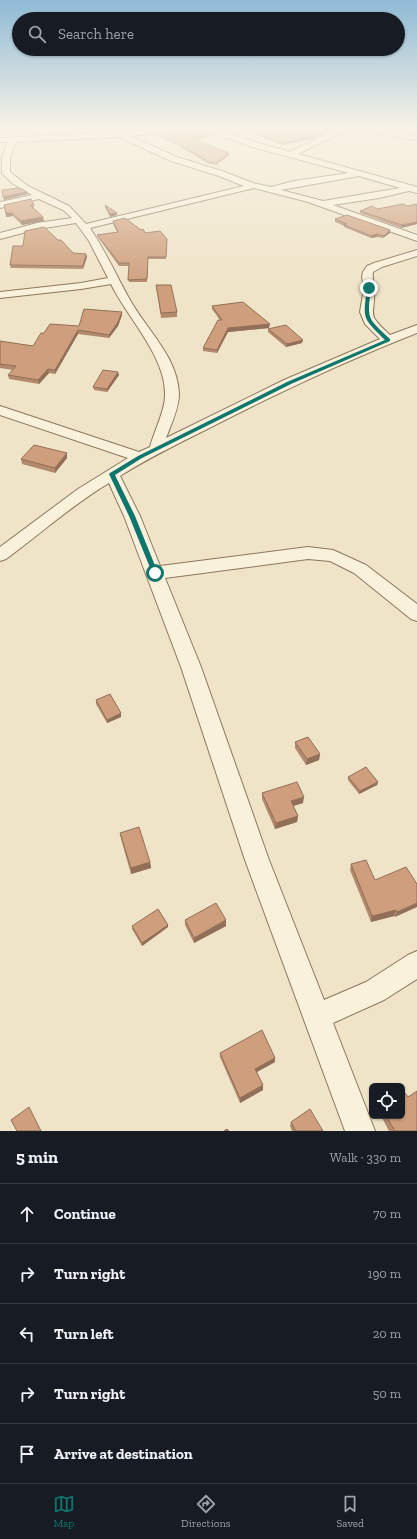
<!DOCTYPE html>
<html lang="en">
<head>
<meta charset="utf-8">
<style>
	body { margin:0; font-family:"Zilla Slab",serif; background:#20242c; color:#f1f3f6 }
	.controls { position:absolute; right:12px; bottom:12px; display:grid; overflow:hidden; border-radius:6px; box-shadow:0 1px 3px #0004 }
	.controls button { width:36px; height:36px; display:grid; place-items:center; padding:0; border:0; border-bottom:1px solid #363941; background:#171b24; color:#f1f3f6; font:20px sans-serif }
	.stop { position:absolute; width:12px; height:12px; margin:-9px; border:3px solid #0f766e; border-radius:50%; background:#fff }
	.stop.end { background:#0f766e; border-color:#fff; box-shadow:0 1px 4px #0008 }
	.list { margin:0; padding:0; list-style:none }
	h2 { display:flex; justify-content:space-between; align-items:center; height:52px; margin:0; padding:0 16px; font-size:17px }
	h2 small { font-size:13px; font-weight:400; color:#9ea1a6 }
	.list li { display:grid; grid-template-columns:26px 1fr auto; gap:12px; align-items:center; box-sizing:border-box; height:60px; padding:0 16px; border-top:1px solid #363941 }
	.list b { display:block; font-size:15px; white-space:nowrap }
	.list em { font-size:13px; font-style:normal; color:#9ea1a6 }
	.icon { flex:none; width:22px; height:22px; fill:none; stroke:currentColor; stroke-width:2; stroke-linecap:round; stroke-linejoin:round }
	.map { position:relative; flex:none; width:417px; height:1131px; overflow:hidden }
	.search { position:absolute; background:#171b24; box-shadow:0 1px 3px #0004; left:12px; right:12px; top:12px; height:44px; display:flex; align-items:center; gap:10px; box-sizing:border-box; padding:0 14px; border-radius:22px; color:#9ea1a6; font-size:15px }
	.sheet { height:352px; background:#171b24 }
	nav { display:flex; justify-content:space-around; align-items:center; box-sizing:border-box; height:56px; border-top:1px solid #363941; background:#171b24; font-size:11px; color:#9ea1a6 }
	nav a { display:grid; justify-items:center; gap:2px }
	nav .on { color:#0f766e }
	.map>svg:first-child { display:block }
</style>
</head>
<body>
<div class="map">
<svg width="417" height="1131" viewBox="0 0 417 1131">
	<rect width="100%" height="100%" fill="#f0e4c8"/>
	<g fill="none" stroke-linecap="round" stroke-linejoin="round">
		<defs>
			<path id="street" d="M170,128H196L192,130L130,136L177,157L222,171L253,183L271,187L294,181L349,173L252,147L204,130L203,128H213L258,143L290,152L339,128L372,129L417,136V140L372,133L344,131L298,154L417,187V193L409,191L379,198L333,205L417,235V241L308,202L254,188L90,228C107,253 118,280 133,305C150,333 178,359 179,394C179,408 171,425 166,438L284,380L380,339L365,324L360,312L364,288L362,277L363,272L367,266L374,263L417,250V256L382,267L373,272C372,278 374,282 374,288C376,318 364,311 390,335L417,325V333C351,359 286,389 223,421C188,439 153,455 120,476L140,516L160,566L308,547L333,550L366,565L417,604V621L411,619L354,573L330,561L308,559L165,578L201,667L269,860L324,1000L366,982L408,955L417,951V979L384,1000L333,1023L375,1131H345L245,860L181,667L124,516L109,483C72,505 40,534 6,559L0,561V547L78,489L128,458L0,415V406L139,452L150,447C154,431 166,409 165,393C165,356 127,317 111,284L81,289L0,298V292L81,283L108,278L89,241L76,223L38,229L0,239V233L37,223L72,218L63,210L39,199L0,208V202L32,195L12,183L2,173V157L8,142H0V138L128,132ZM119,137L171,161L216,175L244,186L86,224L69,206L28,186L10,172V157L16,142ZM359,176L400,188L323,201L281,190Z"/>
		</defs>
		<use href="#street" stroke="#8d765c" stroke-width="2"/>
		<use href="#street" fill="#faf1dc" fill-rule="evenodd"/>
	</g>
	<g fill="#b2896c">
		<path d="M133,128H168L138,130Z"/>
		<path d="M331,128V130L316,138L283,145L245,131V129Z"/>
		<path d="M153,133L210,137L194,140L229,153V155L216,165L209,164L172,142L153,135Z"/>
		<path d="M417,204V224L401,228L360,213V211L408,206Z"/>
		<path d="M4,205H34V208L44,221L22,225L13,216L6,217Z"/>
		<path d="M105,205L117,213V215L110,217L105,207Z"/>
		<path d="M335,219L390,230V233L383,238L377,237L371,238L344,227V226L335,222Z"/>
		<path d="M113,221L145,233L167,239L166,259H148L147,282H129V266H119L98,237L97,235L117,232L113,224Z"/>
		<path d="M73,253L86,254L87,257L83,269L11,268L10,265Z"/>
		<path d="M156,285L177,312V317L161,318Z"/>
		<path d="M212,306L269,328L228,332L217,353L203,351V348L220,320L212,309Z"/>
		<path d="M122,312V315L118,326L109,338L78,334L55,374L49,373L39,384L9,379L8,375L13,370L0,368V341L33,346L44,333L79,326Z"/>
		<path d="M268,329L302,343L286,347L268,332Z"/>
		<path d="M119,375L107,392L94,390L93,387Z"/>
		<path d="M67,453V458L55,473L22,464L21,459Z"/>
		<path d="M96,700L121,717L107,723L96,704Z"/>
		<path d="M295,742L320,754L319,760L306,765L295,748Z"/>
		<path d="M348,777L378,782L377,785L359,794L348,780Z"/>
		<path d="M262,793L303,803L293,806L298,816L297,822L275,829L262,799Z"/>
		<path d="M120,833L150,862L151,868L131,874L121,839Z"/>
		<path d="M351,864L375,880L417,884L395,917L394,916L371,922L350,870Z"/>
		<path d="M185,920H226V926L194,943L185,925Z"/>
		<path d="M168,925V927L142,946L132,929V926Z"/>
		<path d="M220,1053L275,1058V1062L257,1072L263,1090L240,1103L220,1057Z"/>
		<path d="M408,1097L417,1131H389L381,1116H402Z"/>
		<path d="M291,1122L323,1131H292L290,1126Z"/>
	</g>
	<g fill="#916f58">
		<path d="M331,128V130L316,138L283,145V143Z"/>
		<path d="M210,135V137L190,141V138Z"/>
		<path d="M229,153V155L216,165V163Z"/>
		<path d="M27,192L28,194L4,200L3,197Z"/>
		<path d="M6,213H12L13,216L6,217Z"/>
		<path d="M117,213V215L110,217V214Z"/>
		<path d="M43,217L44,221L22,225L21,221Z"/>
		<path d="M417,222V224L401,228L402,225Z"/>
		<path d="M390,230V233L383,238L384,236Z"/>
		<path d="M377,234V237L371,238V236Z"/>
		<path d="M86,254L87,257L83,269V266Z"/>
		<path d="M122,312V315L118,326L109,338V335Z"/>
		<path d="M270,324L269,328L228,332L217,353V350L228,328Z"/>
		<path d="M78,330V334L55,374V370Z"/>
		<path d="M303,340L302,343L286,347L287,344Z"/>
		<path d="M48,369L49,373L39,384L38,380Z"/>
		<path d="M118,372L119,375L107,392V389Z"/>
		<path d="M67,453V458L55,473V468Z"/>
		<path d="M121,713V717L107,723V720Z"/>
		<path d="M320,754L319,760L306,765L307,759Z"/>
		<path d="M378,782L377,785L359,794L360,791Z"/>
		<path d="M304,797L303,803L290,807L291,801Z"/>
		<path d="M298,816L297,822L275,829L276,823Z"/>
		<path d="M150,862L151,868L131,874V868Z"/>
		<path d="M417,903V907L395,917L397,912Z"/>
		<path d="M396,910L394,916L371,922L372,916Z"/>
		<path d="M226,920V926L194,943V938Z"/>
		<path d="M168,925V927L142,946V943Z"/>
		<path d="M275,1058V1062L255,1073V1069Z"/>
		<path d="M263,1085V1090L240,1103V1098Z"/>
	</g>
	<g fill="#cf9f7d" stroke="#916f58">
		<path d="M196,128L210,135L190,138L229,153L216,163L209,162L172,140L153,133L192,129Z"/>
		<path d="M248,128H331L316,135L283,143L245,129Z"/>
		<path d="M20,188L27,192L3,197L2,190Z"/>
		<path d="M31,199L34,205H30L43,217L21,221L12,213H6L4,205Z"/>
		<path d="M403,204L408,206L417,204V222L402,225L360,211L372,206L377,209Z"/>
		<path d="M105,205L117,213L110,214Z"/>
		<path d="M347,215L390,230L384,236L377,234L371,236L344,225L347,224L335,219Z"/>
		<path d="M125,218L141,230L143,229L145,233L160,231L167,239L166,257H148L147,279L128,280L129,263H119L97,235L118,232L113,221Z"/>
		<path d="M44,227L58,240H61L73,253L86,254L83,266L10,265L13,246H23L25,231Z"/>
		<path d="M156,285H171L177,312L161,313Z"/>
		<path d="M243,302L270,324L228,328L217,350L203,348L218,320H222L212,306Z"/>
		<path d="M84,309L122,312L118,322L109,335L78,330L55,370L48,369L38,380L8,375L16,366L0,364V341L33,346L41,333H44L50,324L79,326Z"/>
		<path d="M286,325L303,340L287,344L268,329Z"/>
		<path d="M103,370L118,372L107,389L93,387Z"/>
		<path d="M34,445L67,453L55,468L21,459Z"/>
		<path d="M110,694L121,713L107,720L96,700Z"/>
		<path d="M308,737L320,754L307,759L295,742Z"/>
		<path d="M366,767L378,782L360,791L348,777Z"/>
		<path d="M297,782L304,797L291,801L298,816L276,823L262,793Z"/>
		<path d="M139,827L150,862L131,868L120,833Z"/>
		<path d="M366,860L375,880L406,867L417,884V903L397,912L396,910L372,916L351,864Z"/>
		<path d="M216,903L226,920L194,938L185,920Z"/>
		<path d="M158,909L168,925L142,943L132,926Z"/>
		<path d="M262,1030L275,1058L255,1069L263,1085L240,1098L220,1053Z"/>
		<path d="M402,1089L408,1097L417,1091V1131H395L386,1116H402Z"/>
		<path d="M29,1107L41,1131H17L11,1120Z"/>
		<path d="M310,1109L323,1131H296L291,1122Z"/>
		<path d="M227,1129L229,1131H224Z"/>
	</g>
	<linearGradient id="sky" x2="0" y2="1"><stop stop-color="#8fbad6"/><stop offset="0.45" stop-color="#f8f3e6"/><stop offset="1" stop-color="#f8f3e6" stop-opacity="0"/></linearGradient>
	<rect width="417" height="286" fill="url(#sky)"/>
	<path fill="#0f766e" d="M369,286L371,288C367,320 367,317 390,339V341L291,384L142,458L115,475L135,516L158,573L155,575H153L129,516L109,474L110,473L138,456L287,382L385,340C362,317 363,320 367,288Z"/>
</svg>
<div class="controls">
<button><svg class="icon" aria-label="locate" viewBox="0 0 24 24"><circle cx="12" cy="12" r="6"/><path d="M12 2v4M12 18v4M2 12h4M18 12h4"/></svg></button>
</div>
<div class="stop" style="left:155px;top:573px"></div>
<div class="stop end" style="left:369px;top:288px"></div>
<div class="search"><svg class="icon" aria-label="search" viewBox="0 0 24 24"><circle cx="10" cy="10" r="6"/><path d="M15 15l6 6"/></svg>Search here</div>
</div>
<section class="sheet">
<h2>5 min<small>Walk · 330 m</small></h2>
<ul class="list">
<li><svg class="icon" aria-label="ahead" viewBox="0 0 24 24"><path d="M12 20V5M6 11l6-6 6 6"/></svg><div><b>Continue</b></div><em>70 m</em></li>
<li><svg class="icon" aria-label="right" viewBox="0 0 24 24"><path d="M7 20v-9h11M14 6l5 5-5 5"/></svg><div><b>Turn right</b></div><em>190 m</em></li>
<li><svg class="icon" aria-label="left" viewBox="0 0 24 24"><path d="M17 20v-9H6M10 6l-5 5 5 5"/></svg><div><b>Turn left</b></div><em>20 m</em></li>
<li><svg class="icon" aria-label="right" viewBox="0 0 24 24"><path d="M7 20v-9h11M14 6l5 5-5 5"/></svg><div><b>Turn right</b></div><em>50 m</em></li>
<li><svg class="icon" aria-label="arrive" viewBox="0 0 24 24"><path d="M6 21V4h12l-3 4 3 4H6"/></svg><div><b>Arrive at destination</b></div></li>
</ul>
</section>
<nav>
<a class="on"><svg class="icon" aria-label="map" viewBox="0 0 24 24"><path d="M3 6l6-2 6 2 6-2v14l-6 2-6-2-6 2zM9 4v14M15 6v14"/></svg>Map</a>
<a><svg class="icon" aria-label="directions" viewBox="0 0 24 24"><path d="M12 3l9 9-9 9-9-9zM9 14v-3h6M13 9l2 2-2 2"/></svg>Directions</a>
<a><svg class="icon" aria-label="saved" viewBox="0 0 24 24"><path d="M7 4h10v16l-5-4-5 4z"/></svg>Saved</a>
</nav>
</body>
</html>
